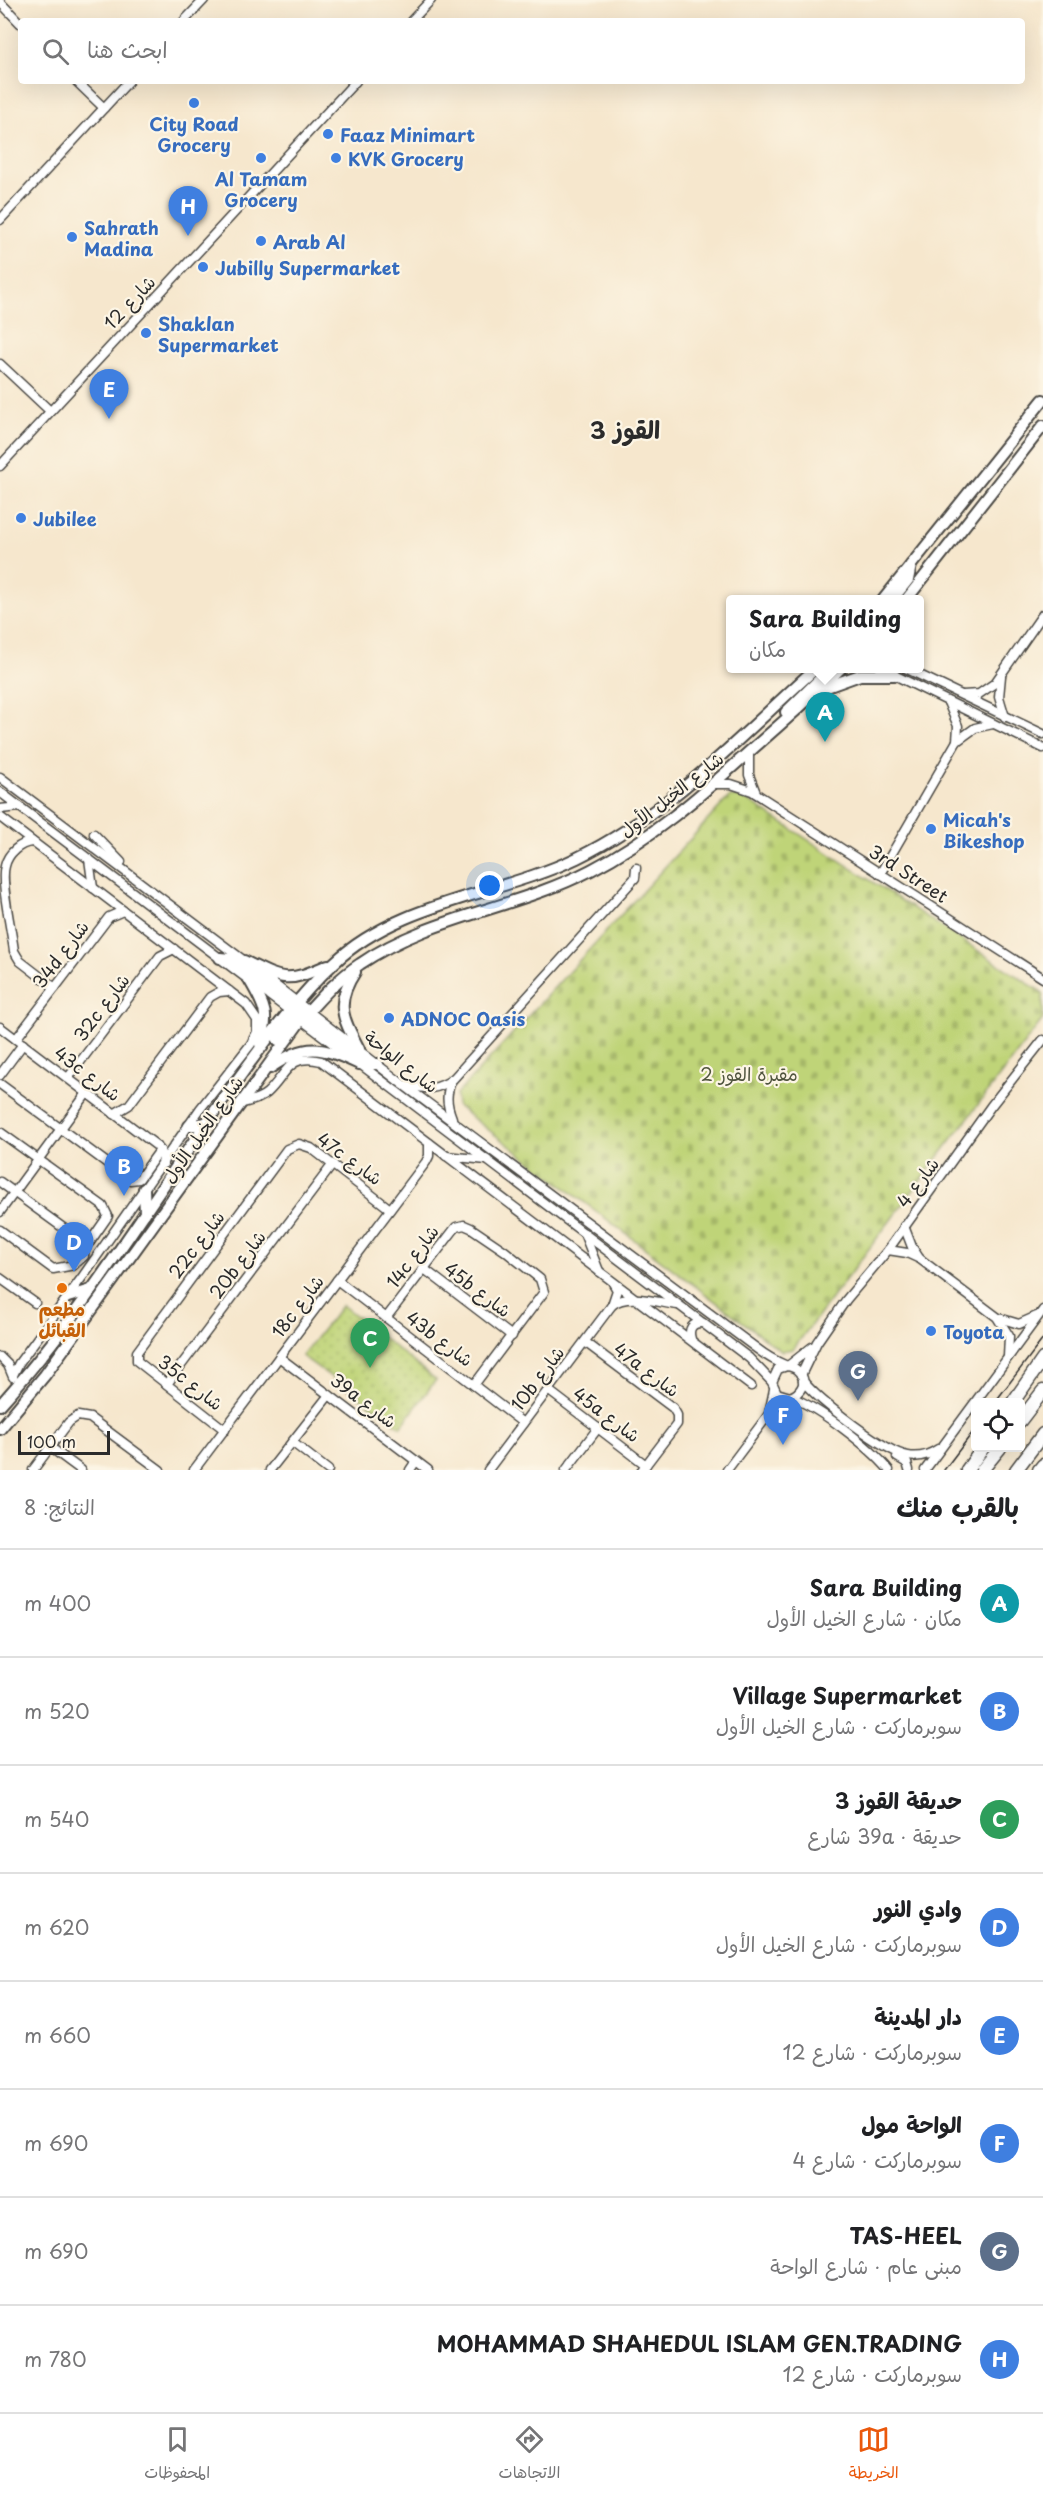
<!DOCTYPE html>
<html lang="ar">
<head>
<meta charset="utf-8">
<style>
	body { margin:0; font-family:"Playpen Sans","Playpen Sans Arabic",sans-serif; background:#f2f2f2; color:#202124; direction:rtl }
	.controls { position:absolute; right:18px; bottom:18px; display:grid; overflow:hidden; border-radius:6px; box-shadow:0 6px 24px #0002 }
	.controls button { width:54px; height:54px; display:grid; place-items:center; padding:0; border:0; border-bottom:2px solid #e0e0e0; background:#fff; color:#202124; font:30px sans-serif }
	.scale { position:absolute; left:18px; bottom:15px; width:92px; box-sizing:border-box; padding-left:6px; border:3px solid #2b2b2b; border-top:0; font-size:16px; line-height:21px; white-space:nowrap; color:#2b2b2b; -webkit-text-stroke:4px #fcf5e5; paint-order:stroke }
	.you { position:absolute; left:490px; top:886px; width:21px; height:21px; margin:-15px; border:4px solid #fff; border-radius:50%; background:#1a73e8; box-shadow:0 0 0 9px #1a73e833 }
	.badge { display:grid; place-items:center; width:39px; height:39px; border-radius:50%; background:#ea580c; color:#fff; font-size:20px; font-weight:700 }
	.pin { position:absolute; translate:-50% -50px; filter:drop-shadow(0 2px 3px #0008) }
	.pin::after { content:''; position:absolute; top:32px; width:21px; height:18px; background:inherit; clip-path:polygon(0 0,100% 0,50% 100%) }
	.popup { position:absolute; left:726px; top:595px; width:198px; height:78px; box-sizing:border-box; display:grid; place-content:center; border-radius:6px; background:#fff; filter:drop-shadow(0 2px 4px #0005); font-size:20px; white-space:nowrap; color:#757577 }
	.popup b { font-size:22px; color:#202124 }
	.popup::after { content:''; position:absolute; left:50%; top:100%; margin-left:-12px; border:12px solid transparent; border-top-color:#fff }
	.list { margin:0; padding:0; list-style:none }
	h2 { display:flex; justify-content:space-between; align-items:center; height:78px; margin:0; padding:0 24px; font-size:26px }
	h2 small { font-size:20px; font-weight:400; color:#757577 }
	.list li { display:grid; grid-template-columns:39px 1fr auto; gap:18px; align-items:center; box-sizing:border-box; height:108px; padding:0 24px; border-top:2px solid #e0e0e0 }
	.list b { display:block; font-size:22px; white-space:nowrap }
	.list p { margin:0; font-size:20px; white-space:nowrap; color:#757577 }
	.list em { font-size:20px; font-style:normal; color:#757577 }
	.icon { flex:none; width:33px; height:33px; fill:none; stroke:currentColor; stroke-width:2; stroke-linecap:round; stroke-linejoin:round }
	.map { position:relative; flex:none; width:1043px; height:1470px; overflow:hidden; direction:ltr }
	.search { position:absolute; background:#fff; box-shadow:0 6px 24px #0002; left:18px; right:18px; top:18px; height:66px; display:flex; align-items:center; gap:15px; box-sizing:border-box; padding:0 21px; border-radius:6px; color:#757577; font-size:22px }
	.sheet { height:942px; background:#fff }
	nav { display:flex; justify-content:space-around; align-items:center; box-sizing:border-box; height:84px; border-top:2px solid #e0e0e0; background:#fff; font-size:16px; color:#757577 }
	nav a { display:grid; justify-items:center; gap:3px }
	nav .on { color:#ea580c }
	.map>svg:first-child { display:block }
</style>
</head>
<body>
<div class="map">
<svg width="1043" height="1470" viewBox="0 0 1043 1470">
	<defs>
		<pattern id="cemetery-stones" width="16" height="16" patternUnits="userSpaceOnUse" patternTransform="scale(1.5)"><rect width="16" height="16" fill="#bfd478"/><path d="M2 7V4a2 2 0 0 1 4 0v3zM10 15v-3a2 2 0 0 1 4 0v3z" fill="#a4b668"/></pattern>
		<pattern id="park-dots" width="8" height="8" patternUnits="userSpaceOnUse" patternTransform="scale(1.5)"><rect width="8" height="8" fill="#bfd478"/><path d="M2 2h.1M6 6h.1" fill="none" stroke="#a4b668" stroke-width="1.8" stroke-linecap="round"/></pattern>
	</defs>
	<rect width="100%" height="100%" fill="#fcf5e5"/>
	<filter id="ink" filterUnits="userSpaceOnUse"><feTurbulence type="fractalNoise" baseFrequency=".0167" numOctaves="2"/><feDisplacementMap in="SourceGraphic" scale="12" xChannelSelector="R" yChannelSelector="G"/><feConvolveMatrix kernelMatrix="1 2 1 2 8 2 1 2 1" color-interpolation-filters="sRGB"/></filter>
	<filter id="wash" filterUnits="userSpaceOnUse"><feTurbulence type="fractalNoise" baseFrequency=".008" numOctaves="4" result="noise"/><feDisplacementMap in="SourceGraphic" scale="24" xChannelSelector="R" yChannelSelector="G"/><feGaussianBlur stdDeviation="1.35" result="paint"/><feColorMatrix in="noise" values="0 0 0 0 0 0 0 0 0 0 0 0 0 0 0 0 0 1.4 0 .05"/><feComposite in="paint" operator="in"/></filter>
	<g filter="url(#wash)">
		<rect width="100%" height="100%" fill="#f6e7cd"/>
		<path fill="url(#cemetery-stones)" stroke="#758052" stroke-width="1.5" d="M741,796L1043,993V1019L793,1349L781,1351L457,1106L456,1095L729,797Z"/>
		<path fill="url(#park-dots)" stroke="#758052" stroke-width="1.5" d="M342,1305L436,1380L401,1427L302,1356Z"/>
	</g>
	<g filter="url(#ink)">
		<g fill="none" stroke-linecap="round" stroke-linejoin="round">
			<defs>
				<g id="minor">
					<path d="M0,2L21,24"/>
					<path d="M184,21L204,0"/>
					<path d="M411,21L431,0"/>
					<path d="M76,81L104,108"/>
					<path d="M0,220L129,81"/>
					<path d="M0,364L50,411"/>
					<path d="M0,466L356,81"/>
					<path d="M880,668L1043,748"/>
					<path d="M905,668L1043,734"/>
					<path d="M1001,676L999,697L1005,717"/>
					<path d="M963,695L979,694L995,683L1043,614"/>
					<path d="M948,702L958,726L957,741"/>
					<path d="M749,753V775L756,793"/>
					<path d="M0,777L247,963"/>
					<path d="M716,784H731L752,791L1043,978"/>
					<path d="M0,792L749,1358L772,1382"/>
					<path d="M0,809L20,807"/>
					<path d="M0,817L246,1004L257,1020V1032L251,1044L200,1109L83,1276L19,1363L13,1375"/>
					<path d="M94,834L121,862"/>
					<path d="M32,842C20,843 8,853 5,866C0,882 12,932 14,951L20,961L55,988"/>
					<path d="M89,859L93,888"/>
					<path d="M880,874L957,741L975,728L993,724"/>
					<path d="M257,971L401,1083L756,1348C765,1355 775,1361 785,1365C790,1367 795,1367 798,1371C809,1381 801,1393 790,1397L777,1393L772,1382L778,1369L787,1366"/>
					<path d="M0,1027L157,1146L162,1155L163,1164"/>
					<path d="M16,1039L109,917L123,911"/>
					<path d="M0,1075L23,1044"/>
					<path d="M68,1078L160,956L174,949"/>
					<path d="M0,1084L130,1180L139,1179L160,1150"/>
					<path d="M408,1085C426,1090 437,1090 453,1079L635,878L636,868"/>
					<path d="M240,1104C249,1101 259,1100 267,1093C287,1075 287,1053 321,1061L751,1386"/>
					<path d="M114,1114L129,1105L210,997L219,992L229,991"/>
					<path d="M452,1118C446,1103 446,1094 452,1079"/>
					<path d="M0,1132L103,1206L108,1216L90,1242L84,1243L0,1182"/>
					<path d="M446,1156L487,1160"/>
					<path d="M0,1212L87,1093"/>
					<path d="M904,1226L912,1247L919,1258"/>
					<path d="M0,1230L53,1269L74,1265L84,1256V1243"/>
					<path d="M584,1233L599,1271"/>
					<path d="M888,1250L907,1253L920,1259L997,1317L1009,1336L1008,1357"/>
					<path d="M423,1268L512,1336"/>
					<path d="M0,1278L35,1303"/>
					<path d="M337,1280L523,1423"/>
					<path d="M612,1305C627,1292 659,1303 678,1305"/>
					<path d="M386,1318L456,1227L464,1225L471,1228L505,1251L540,1279L544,1292L474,1385"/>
					<path d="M999,1318L1019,1324L1037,1316"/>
					<path d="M691,1339C688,1329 692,1322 703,1323"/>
					<path d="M585,1342L673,1408L677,1415V1424L642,1470"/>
					<path d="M0,1357L8,1365L13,1377"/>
					<path d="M279,1357L428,1470"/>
					<path d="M788,1366L812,1347"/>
					<path d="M801,1375L817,1342L846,1300L888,1250L991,1106L1043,1040"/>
					<path d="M803,1381C818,1400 885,1452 908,1456C919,1458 929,1455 938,1449"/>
					<path d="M167,1384L333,1164"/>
					<path d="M548,1390L646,1465"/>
					<path d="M791,1397C821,1409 869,1446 889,1470"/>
					<path d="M769,1414L774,1389"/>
					<path d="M225,1430L137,1361V1352L287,1149L299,1144L311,1148L390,1209"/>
					<path d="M292,1442L328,1470"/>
					<path d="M50,1447L81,1470"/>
					<path d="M897,1457L907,1463L909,1470"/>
					<path d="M33,1470L69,1422L78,1416L90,1418L160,1470"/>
					<path d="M194,1470L426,1162L429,1156V1143"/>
					<path d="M270,1470L329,1395"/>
					<path d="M410,1470L416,1461"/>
					<path d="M488,1470L612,1305L617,1290L613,1283"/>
					<path d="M566,1470L598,1428"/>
					<path d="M727,1470L769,1414L790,1397"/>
					<path d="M925,1470L1043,1310"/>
				</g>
				<g id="major">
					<path d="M883,600L1043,400"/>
					<path d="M892,600L908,580L911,565"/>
					<path d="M906,600L1043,426"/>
					<path d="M824,688L860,675H894"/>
					<path d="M786,712L831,668"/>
					<path d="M220,958L230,959L298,1009"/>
					<path d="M244,961C284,981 287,983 328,965"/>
					<path d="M355,972C334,1004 343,1018 359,1049"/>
					<path d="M250,981C265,1007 270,1015 260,1044"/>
					<path d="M301,1013L370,1064H378"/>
					<path d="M278,1040L295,1016L298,1008"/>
					<path d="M270,1068C307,1042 320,1046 359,1064"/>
					<path d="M189,1126L206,1123"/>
					<path d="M144,1189L145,1213"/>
					<path d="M68,1297L91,1290"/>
					<path d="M0,1405C86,1310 152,1198 227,1094C260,1049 293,1001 334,963C398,902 500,895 577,858C670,813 740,736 816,668"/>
					<path d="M0,1429L45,1375L301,1020C319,1000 337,979 360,964C430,916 516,909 591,870C651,839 700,796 750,751C781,724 812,697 841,668"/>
				</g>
				<g id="highway">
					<path d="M1013,1402L1043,1359"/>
					<path d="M1020,1421L1043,1391"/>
					<path d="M967,1470L983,1448"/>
					<path d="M982,1470L1000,1448"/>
					<path d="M1016,1470L1043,1434"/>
					<path d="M1039,1470L1043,1465"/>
				</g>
			</defs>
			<use href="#minor" stroke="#494743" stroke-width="11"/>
			<use href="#major" stroke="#494743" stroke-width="14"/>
			<use href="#highway" stroke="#494743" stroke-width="15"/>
			<use href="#minor" stroke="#fff" stroke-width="8"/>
			<use href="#major" stroke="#fff" stroke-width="10"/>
			<use href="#highway" stroke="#fff" stroke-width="12"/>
			<g stroke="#2b2b2b" stroke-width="1.5">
				<path d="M995,1402L1043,1339"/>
				<path d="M944,1470L976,1428"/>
			</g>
		</g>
	</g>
	<g fill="#3f7fe0" stroke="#fcf5e5" stroke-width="2">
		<circle cx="194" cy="103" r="6"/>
		<circle cx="328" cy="134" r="6"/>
		<circle cx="261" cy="158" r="6"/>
		<circle cx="336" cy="158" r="6"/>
		<circle cx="72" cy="237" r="6"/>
		<circle cx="261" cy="241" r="6"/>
		<circle cx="203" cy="267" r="6"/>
		<circle cx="146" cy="333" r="6"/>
		<circle cx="21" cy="518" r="6"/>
		<circle cx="931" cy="829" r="6"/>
		<circle cx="389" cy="1018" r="6"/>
		<circle cx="931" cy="1331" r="6"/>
	</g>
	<circle fill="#e8710a" stroke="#fcf5e5" stroke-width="2" cx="62" cy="1288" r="6"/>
	<g text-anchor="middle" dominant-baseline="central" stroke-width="4.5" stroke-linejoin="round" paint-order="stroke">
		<g font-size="18" font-weight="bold" fill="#366cbe" stroke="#fcf5e5" text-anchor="start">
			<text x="194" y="123" text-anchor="middle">City Road<tspan x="194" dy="21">Grocery</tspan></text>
			<text x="340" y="134">Faaz Minimart</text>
			<text x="348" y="158">KVK Grocery</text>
			<text x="261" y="178" text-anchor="middle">Al Tamam<tspan x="261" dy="21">Grocery</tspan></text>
			<text x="84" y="227">Sahrath<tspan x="84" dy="21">Madina</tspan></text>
			<text x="273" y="241">Arab Al</text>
			<text x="215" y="267">Jubilly Supermarket</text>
			<text x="158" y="323">Shaklan<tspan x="158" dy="21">Supermarket</tspan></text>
			<text x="33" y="518">Jubilee</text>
			<text x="943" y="819">Micah's<tspan x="943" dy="21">Bikeshop</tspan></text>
			<text x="401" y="1018">ADNOC Oasis</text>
			<text x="943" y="1331">Toyota</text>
		</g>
		<g font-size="18" fill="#2b2b2b" stroke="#fcf5e5">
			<text transform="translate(129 302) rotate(-47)">شارع 12</text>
			<text transform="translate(671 794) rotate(-38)">شارع الخيل الأول</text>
			<text transform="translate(909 873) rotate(33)">3rd Street</text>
			<text transform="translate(60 954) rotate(-53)">34d شارع</text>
			<text transform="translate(101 1007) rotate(-53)">32c شارع</text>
			<text transform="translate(402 1061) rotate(38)">شارع الواحة</text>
			<text transform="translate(88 1073) rotate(37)">43c شارع</text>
			<text transform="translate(202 1129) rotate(-55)">شارع الخيل الأول</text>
			<text transform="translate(350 1158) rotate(36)">47c شارع</text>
			<text transform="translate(917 1182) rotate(-53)">شارع 4</text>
			<text transform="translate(196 1244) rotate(-53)">22c شارع</text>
			<text transform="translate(412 1256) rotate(-53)">14c شارع</text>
			<text transform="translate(237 1264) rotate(-53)">20b شارع</text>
			<text transform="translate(478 1289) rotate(37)">45b شارع</text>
			<text transform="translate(297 1306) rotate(-53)">18c شارع</text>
			<text transform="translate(440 1338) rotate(37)">43b شارع</text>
			<text transform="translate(647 1369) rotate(37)">47a شارع</text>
			<text transform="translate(537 1378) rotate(-53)">10b شارع</text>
			<text transform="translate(191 1382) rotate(38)">35c شارع</text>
			<text transform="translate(364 1400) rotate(37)">39a شارع</text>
			<text transform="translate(607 1414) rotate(37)">45a شارع</text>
		</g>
		<g font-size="18" fill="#50553e" stroke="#fcf5e5">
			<text x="749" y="1073">مقبرة القوز 2</text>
		</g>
		<g font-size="18" font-weight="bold" fill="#c56008" stroke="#fcf5e5">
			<text x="62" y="1308">مطعم<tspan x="62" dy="21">القبائل</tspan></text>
		</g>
		<g font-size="24" font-weight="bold" fill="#2b2b2b" stroke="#fcf5e5">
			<text x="625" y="429">القوز 3</text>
		</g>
	</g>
</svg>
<div class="controls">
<button><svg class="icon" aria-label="locate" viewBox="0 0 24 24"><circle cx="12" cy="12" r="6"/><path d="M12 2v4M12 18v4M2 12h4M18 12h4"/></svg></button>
</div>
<div class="scale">100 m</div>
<div class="you"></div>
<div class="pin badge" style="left:825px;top:742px;background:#0f9aa8">A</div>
<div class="popup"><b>Sara Building</b>مكان</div>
<div class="pin badge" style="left:124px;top:1196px;background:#3f7fe0">B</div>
<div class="pin badge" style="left:370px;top:1368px;background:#2e9e5b">C</div>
<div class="pin badge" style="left:74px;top:1272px;background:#3f7fe0">D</div>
<div class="pin badge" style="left:109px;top:419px;background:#3f7fe0">E</div>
<div class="pin badge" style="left:783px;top:1445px;background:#3f7fe0">F</div>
<div class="pin badge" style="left:858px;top:1401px;background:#5c6f8a">G</div>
<div class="pin badge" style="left:188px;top:236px;background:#3f7fe0">H</div>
<div class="search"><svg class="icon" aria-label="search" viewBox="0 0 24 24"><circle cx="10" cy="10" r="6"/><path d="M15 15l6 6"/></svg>ابحث هنا</div>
</div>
<section class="sheet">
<h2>بالقرب منك<small>النتائج: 8</small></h2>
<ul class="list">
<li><span class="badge" style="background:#0f9aa8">A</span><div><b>Sara Building</b><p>مكان · شارع الخيل الأول</p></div><em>400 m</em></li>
<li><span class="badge" style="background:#3f7fe0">B</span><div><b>Village Supermarket</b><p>سوبرماركت · شارع الخيل الأول</p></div><em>520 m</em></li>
<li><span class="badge" style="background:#2e9e5b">C</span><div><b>حديقة القوز 3</b><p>حديقة · 39a شارع</p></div><em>540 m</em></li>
<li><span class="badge" style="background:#3f7fe0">D</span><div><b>وادي النور</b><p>سوبرماركت · شارع الخيل الأول</p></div><em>620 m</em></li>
<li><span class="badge" style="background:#3f7fe0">E</span><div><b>دار المدينة</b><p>سوبرماركت · شارع 12</p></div><em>660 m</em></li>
<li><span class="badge" style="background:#3f7fe0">F</span><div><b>الواحة مول</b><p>سوبرماركت · شارع 4</p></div><em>690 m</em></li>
<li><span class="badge" style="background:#5c6f8a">G</span><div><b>TAS-HEEL</b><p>مبنى عام · شارع الواحة</p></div><em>690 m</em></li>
<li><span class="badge" style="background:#3f7fe0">H</span><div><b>MOHAMMAD SHAHEDUL ISLAM GEN.TRADING</b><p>سوبرماركت · شارع 12</p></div><em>780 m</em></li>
</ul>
</section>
<nav>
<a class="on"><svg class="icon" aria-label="map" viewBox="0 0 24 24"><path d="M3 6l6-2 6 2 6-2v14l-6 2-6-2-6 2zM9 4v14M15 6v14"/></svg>الخريطة</a>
<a><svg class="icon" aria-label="directions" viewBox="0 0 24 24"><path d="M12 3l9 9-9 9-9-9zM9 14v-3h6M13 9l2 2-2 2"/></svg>الاتجاهات</a>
<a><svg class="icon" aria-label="saved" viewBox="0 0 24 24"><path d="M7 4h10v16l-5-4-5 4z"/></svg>المحفوظات</a>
</nav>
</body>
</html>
